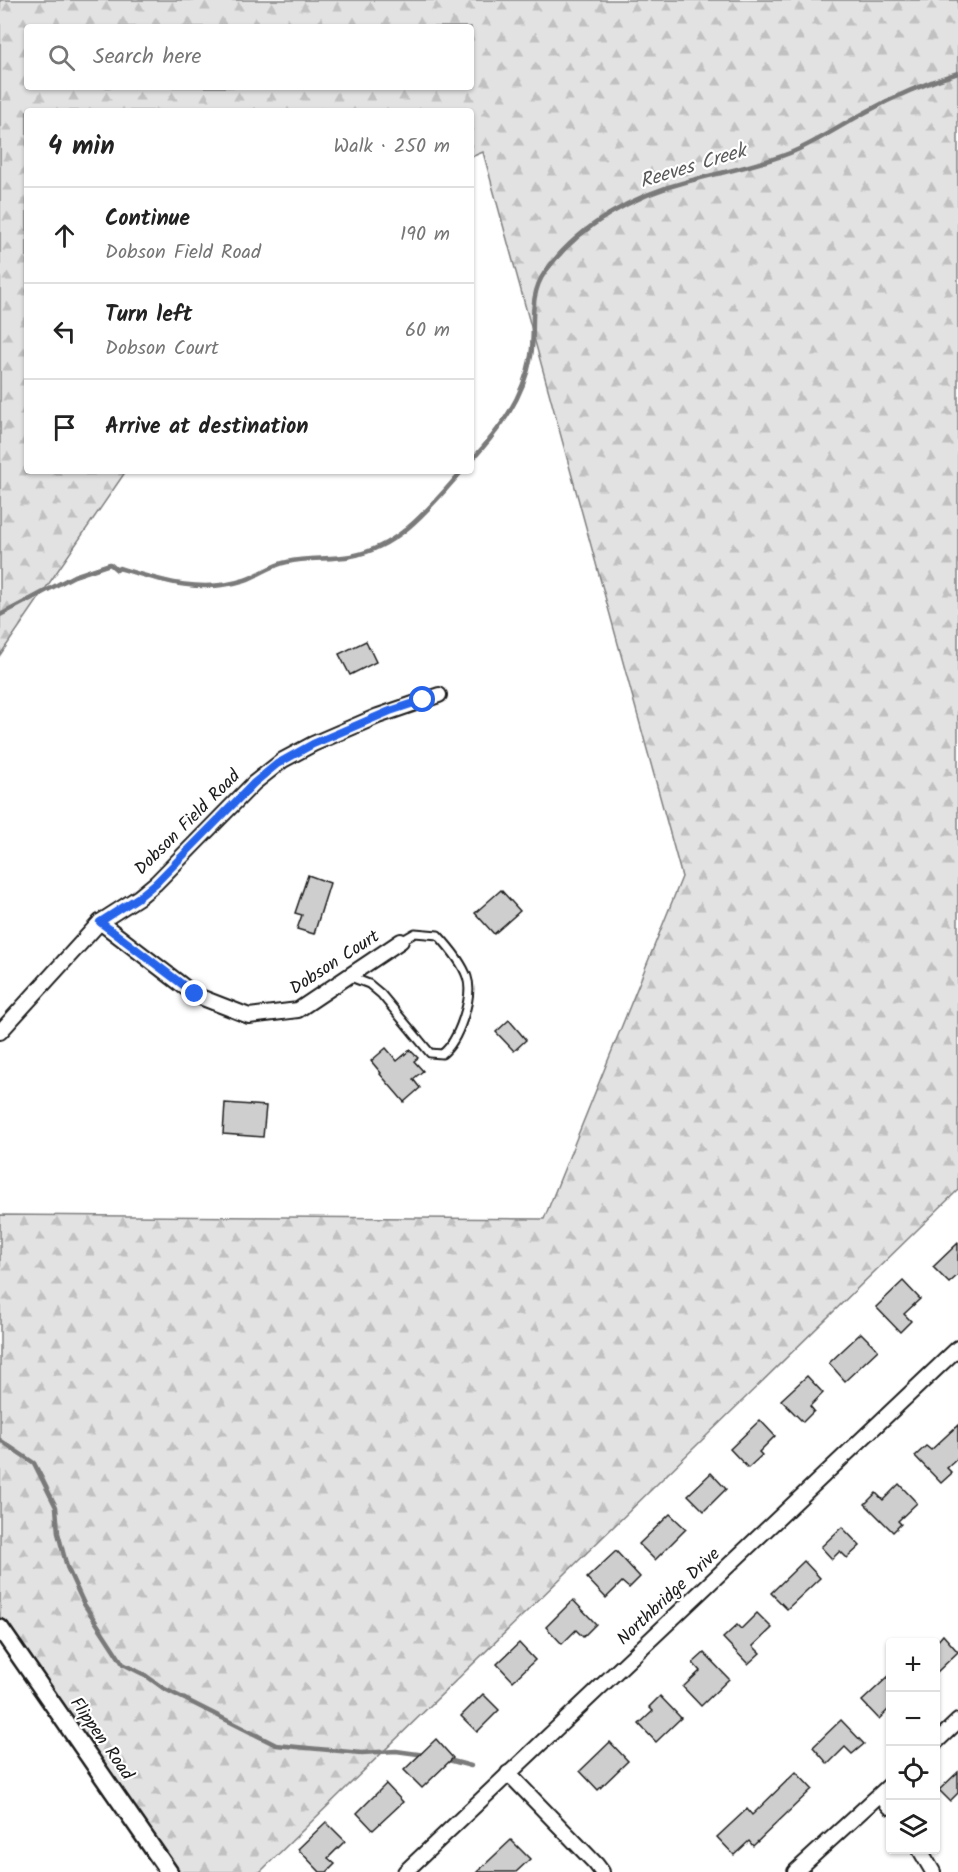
<!DOCTYPE html>
<html lang="en">
<head>
<meta charset="utf-8">
<style>
	body { margin:0; font-family:Kalam,sans-serif; background:#f6f6f6; color:#222 }
	.controls { position:absolute; right:18px; bottom:18px; display:grid; overflow:hidden; border-radius:6px; box-shadow:0 2px 4px #0004 }
	.controls button { width:54px; height:54px; display:grid; place-items:center; padding:0; border:0; border-bottom:2px solid #e0e0e0; background:#fff; color:#222; font:30px sans-serif }
	.stop { position:absolute; width:18px; height:18px; margin:-14px; border:4px solid #2563eb; border-radius:50%; background:#fff }
	.stop.end { background:#2563eb; border-color:#fff; box-shadow:0 2px 6px #0008 }
	.list { margin:0; padding:0; list-style:none }
	h2 { display:flex; justify-content:space-between; align-items:center; height:78px; margin:0; padding:0 24px; font-size:26px }
	h2 small { font-size:20px; font-weight:400; color:#767676 }
	.list li { display:grid; grid-template-columns:39px 1fr auto; gap:18px; align-items:center; box-sizing:border-box; height:96px; padding:0 24px; border-top:2px solid #e0e0e0 }
	.list b { display:block; font-size:22px; white-space:nowrap }
	.list p { margin:0; font-size:20px; white-space:nowrap; color:#767676 }
	.list em { font-size:20px; font-style:normal; color:#767676 }
	.icon { flex:none; width:33px; height:33px; fill:none; stroke:currentColor; stroke-width:2; stroke-linecap:round; stroke-linejoin:round }
	.map { position:relative; flex:none; width:958px; height:1872px; overflow:hidden }
	.search { position:absolute; background:#fff; box-shadow:0 2px 4px #0004; left:24px; top:24px; width:450px; height:66px; display:flex; align-items:center; gap:15px; box-sizing:border-box; padding:0 21px; border-radius:6px; color:#767676; font-size:22px }
	.panel { position:absolute; background:#fff; box-shadow:0 2px 4px #0004; left:24px; top:108px; width:450px; height:366px; border-radius:6px }
	.map>svg:first-child { display:block }
</style>
</head>
<body>
<div class="map">
<svg width="958" height="1872" viewBox="0 0 958 1872">
	<defs>
		<pattern id="forest-firs" width="22" height="20" patternUnits="userSpaceOnUse" patternTransform="scale(1.5)"><rect width="22" height="20" fill="#e2e2e2"/><path d="M5 1l3.5 6h-7zM16 11l3.5 6h-7z" fill="#c1c1c1"/></pattern>
	</defs>
	<rect width="100%" height="100%" fill="#fff"/>
	<filter id="ink" filterUnits="userSpaceOnUse"><feTurbulence type="fractalNoise" baseFrequency=".0167" numOctaves="2"/><feDisplacementMap in="SourceGraphic" scale="12" xChannelSelector="R" yChannelSelector="G"/><feConvolveMatrix kernelMatrix="1 2 1 2 8 2 1 2 1" color-interpolation-filters="sRGB"/></filter>
	<g filter="url(#ink)">
		<path fill="url(#forest-firs)" stroke="#7f7f7f" stroke-width="1.5" fill-rule="evenodd" d="M0,0H958V1190L260,1872H172L0,1618V1215L544,1219L682,877L483,152L471,157V111H27V471H126L0,655ZM27,27H471V87H27Z"/>
		<g fill="none" stroke-linecap="round" stroke-linejoin="round">
			<g stroke="#7a7a7a" stroke-width="4.5">
				<path d="M471,461C500,429 523,399 531,356C536,328 527,297 545,272C579,225 634,195 689,181C722,172 757,166 790,153C817,142 840,126 866,112C895,96 926,83 958,73"/>
				<path d="M0,615L74,576L110,564L117,570L119,568C162,581 201,594 245,580C260,575 271,565 287,562C308,557 330,560 351,556C400,547 431,506 462,471"/>
				<path d="M0,1440L34,1463L56,1507L58,1533L67,1567L84,1604L123,1664L145,1675L163,1688L276,1745L361,1753L396,1751L425,1755"/>
				<path d="M445,1759L471,1766"/>
			</g>
		</g>
		<g fill="#cecece" stroke="#1c1c1c" stroke-width="1.5">
			<path d="M366,641L376,662L350,675L339,654Z"/>
			<path d="M308,875L330,883L314,934L297,929L302,915L295,913Z"/>
			<path d="M501,890L520,911L494,934L475,913Z"/>
			<path d="M509,1020L526,1040L514,1051L496,1032Z"/>
			<path d="M386,1048L397,1061L410,1050L418,1058L414,1061L423,1071L413,1079L420,1088L404,1102L380,1074L381,1073L371,1061Z"/>
			<path d="M225,1103L266,1106L263,1137L223,1134Z"/>
			<path d="M958,1243V1275L949,1283L933,1267Z"/>
			<path d="M903,1281L920,1299L904,1314L911,1321L900,1332L876,1307Z"/>
			<path d="M861,1333L878,1350L845,1381L829,1363Z"/>
			<path d="M807,1376L823,1393L810,1406L814,1411L803,1422L781,1400Z"/>
			<path d="M760,1420L775,1436L759,1452L762,1455L748,1468L730,1449Z"/>
			<path d="M958,1425V1458L947,1468L952,1473L941,1483L915,1456L926,1446L931,1450Z"/>
			<path d="M711,1473L726,1489L704,1511L688,1495Z"/>
			<path d="M899,1484L917,1503L898,1521L901,1524L893,1532L865,1504L876,1493L883,1500Z"/>
			<path d="M670,1514L686,1529L655,1560L639,1544Z"/>
			<path d="M842,1527L860,1546L847,1558L840,1551L832,1559L821,1547Z"/>
			<path d="M616,1551L640,1577L629,1588L622,1582L606,1598L587,1578Z"/>
			<path d="M804,1561L820,1578L787,1609L771,1593Z"/>
			<path d="M573,1600L596,1624L583,1637L576,1630L562,1644L546,1627Z"/>
			<path d="M757,1613L772,1628L753,1646L760,1653L748,1664L723,1638L737,1625L741,1629Z"/>
			<path d="M943,1635L958,1652L936,1673V1643Z"/>
			<path d="M519,1643L535,1660L513,1681L497,1664Z"/>
			<path d="M704,1653L729,1679L701,1706L683,1687L700,1671L693,1663Z"/>
			<path d="M891,1674V1707L879,1719L862,1701Z"/>
			<path d="M483,1694L499,1710L477,1732L461,1716Z"/>
			<path d="M660,1696L681,1718L656,1742L639,1724L653,1711L649,1707Z"/>
			<path d="M841,1720L864,1744L852,1754L845,1747L828,1764L813,1747Z"/>
			<path d="M436,1739L453,1758L422,1788L404,1770Z"/>
			<path d="M610,1742L628,1761L598,1790L580,1771Z"/>
			<path d="M796,1772L812,1789L753,1846L749,1841L734,1855L717,1837L747,1809L752,1815Z"/>
			<path d="M958,1772V1793L950,1801L939,1790Z"/>
			<path d="M386,1784L403,1802L373,1830L357,1813Z"/>
			<path d="M326,1822L345,1841L328,1858L335,1864L327,1872H320L298,1849Z"/>
			<path d="M511,1840L530,1859L516,1872H477Z"/>
		</g>
		<g fill="none" stroke-linecap="round" stroke-linejoin="round">
			<defs>
				<path id="service" d="M348,976L369,984L381,994L430,1053L442,1054C458,1042 474,997 467,977C462,962 449,947 438,935L415,933L401,941"/>
				<g id="minor">
					<path d="M100,922L195,995L249,1016L298,1010L401,941"/>
					<path d="M0,1032L100,922L139,897L156,883L254,783L283,760L313,744L378,716L439,695"/>
					<path d="M936,1742L958,1721"/>
					<path d="M508,1773L596,1864L602,1872"/>
					<path d="M880,1795L890,1807"/>
					<path d="M920,1850L933,1872"/>
					<path d="M405,1872L958,1348"/>
					<path d="M795,1872L890,1785"/>
				</g>
				<path id="tertiary" d="M0,1628L169,1872"/>
			</defs>
			<use href="#service" stroke="#1c1c1c" stroke-width="11"/>
			<use href="#minor" stroke="#1c1c1c" stroke-width="18"/>
			<use href="#tertiary" stroke="#1c1c1c" stroke-width="21"/>
			<use href="#service" stroke="#fff" stroke-width="7"/>
			<use href="#minor" stroke="#fff" stroke-width="14"/>
			<use href="#tertiary" stroke="#fff" stroke-width="16"/>
		</g>
	</g>
	<g fill="none" stroke-linecap="round" stroke-linejoin="round" filter="url(#ink)">
		<path stroke="#2563eb" stroke-width="8" d="M195,994L100,922L139,897L156,883L254,783L277,764L313,744L390,711L423,700"/>
	</g>
	<g text-anchor="middle" dominant-baseline="central" stroke-width="4.5" stroke-linejoin="round" paint-order="stroke">
		<g font-size="18" fill="#1c1c1c" stroke="#fff">
			<text transform="translate(188 823) rotate(-45)">Dobson Field Road</text>
			<text transform="translate(335 963) rotate(-33)">Dobson Court</text>
			<text transform="translate(669 1597) rotate(-43)">Northbridge Drive</text>
			<text transform="translate(101 1739) rotate(55)">Flippen Road</text>
		</g>
		<g font-size="20" font-style="italic" fill="#5a5a5a" stroke="#fff">
			<text transform="translate(693 167) rotate(-17)">Reeves Creek</text>
		</g>
	</g>
</svg>
<div class="controls">
<button>+</button>
<button>−</button>
<button><svg class="icon" aria-label="locate" viewBox="0 0 24 24"><circle cx="12" cy="12" r="6"/><path d="M12 2v4M12 18v4M2 12h4M18 12h4"/></svg></button>
<button><svg class="icon" aria-label="layers" viewBox="0 0 24 24"><path d="M12 4l9 5-9 5-9-5zM3 14l9 5 9-5"/></svg></button>
</div>
<div class="stop" style="left:423px;top:700px"></div>
<div class="stop end" style="left:195px;top:994px"></div>
<div class="search"><svg class="icon" aria-label="search" viewBox="0 0 24 24"><circle cx="10" cy="10" r="6"/><path d="M15 15l6 6"/></svg>Search here</div>
<section class="panel">
<h2>4 min<small>Walk · 250 m</small></h2>
<ul class="list">
<li><svg class="icon" aria-label="ahead" viewBox="0 0 24 24"><path d="M12 20V5M6 11l6-6 6 6"/></svg><div><b>Continue</b><p>Dobson Field Road</p></div><em>190 m</em></li>
<li><svg class="icon" aria-label="left" viewBox="0 0 24 24"><path d="M17 20v-9H6M10 6l-5 5 5 5"/></svg><div><b>Turn left</b><p>Dobson Court</p></div><em>60 m</em></li>
<li><svg class="icon" aria-label="arrive" viewBox="0 0 24 24"><path d="M6 21V4h12l-3 4 3 4H6"/></svg><div><b>Arrive at destination</b></div></li>
</ul>
</section>
</div>
</body>
</html>
